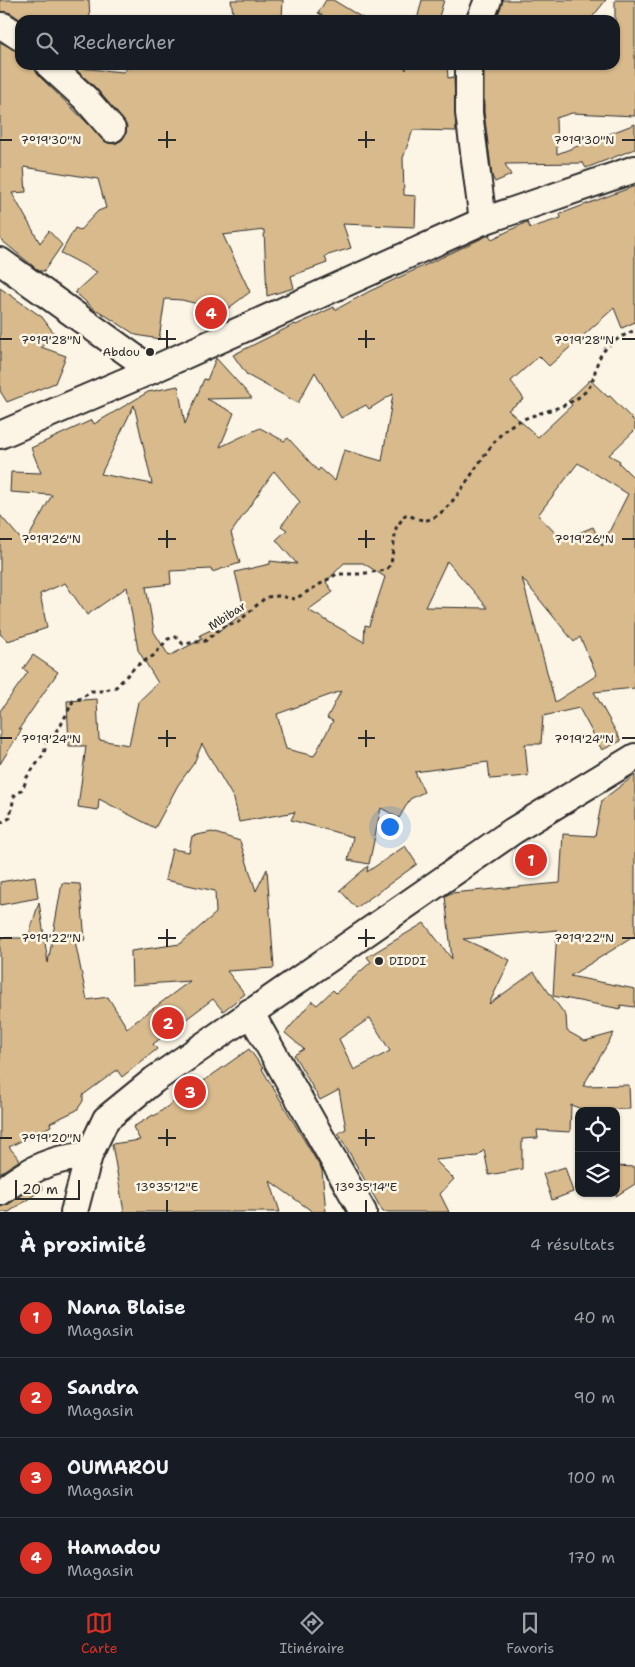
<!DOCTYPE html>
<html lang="fr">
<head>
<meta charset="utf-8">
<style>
	body { margin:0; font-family:"Shantell Sans",sans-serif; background:#20242c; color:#f1f3f6 }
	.controls { position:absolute; right:15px; bottom:15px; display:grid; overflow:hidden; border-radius:10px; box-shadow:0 1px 4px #0004 }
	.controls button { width:45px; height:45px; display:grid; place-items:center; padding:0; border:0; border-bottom:1px solid #363941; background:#171b24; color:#f1f3f6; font:25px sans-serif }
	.scale { position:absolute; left:15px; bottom:12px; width:65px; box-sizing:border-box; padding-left:5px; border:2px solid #2b2b2b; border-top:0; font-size:14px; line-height:18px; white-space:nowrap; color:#2b2b2b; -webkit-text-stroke:4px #fcf5e5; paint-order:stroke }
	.you { position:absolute; left:389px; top:826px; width:18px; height:18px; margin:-12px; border:4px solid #fff; border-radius:50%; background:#1a73e8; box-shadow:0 0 0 8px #1a73e833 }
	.badge { display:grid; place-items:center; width:32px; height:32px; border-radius:50%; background:#d93025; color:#fff; font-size:16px; font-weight:700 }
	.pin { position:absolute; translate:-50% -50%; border:2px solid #fff; box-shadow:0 1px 5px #0006 }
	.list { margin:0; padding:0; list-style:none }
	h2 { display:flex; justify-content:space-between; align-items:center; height:65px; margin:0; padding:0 20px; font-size:21px }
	h2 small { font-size:16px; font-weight:400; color:#9ea1a6 }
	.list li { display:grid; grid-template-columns:32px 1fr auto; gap:15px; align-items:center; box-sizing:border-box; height:80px; padding:0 20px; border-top:1px solid #363941 }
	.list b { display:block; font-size:19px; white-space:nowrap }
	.list p { margin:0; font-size:16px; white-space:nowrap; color:#9ea1a6 }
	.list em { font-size:16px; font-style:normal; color:#9ea1a6 }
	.icon { flex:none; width:28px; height:28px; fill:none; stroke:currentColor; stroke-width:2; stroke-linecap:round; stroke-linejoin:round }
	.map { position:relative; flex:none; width:635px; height:1212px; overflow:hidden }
	.search { position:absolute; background:#171b24; box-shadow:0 1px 4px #0004; left:15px; right:15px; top:15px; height:55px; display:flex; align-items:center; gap:12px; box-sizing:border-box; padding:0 18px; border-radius:15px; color:#9ea1a6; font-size:19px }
	.sheet { height:385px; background:#171b24 }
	nav { display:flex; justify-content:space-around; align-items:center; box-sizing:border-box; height:70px; border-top:1px solid #363941; background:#171b24; font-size:14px; color:#9ea1a6 }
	nav a { display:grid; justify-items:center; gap:2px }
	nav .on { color:#d93025 }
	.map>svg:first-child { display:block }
</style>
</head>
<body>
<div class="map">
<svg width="635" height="1212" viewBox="0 0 635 1212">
	<rect width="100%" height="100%" fill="#fcf5e5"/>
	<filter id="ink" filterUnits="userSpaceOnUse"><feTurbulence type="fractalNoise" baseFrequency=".02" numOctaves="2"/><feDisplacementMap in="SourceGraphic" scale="10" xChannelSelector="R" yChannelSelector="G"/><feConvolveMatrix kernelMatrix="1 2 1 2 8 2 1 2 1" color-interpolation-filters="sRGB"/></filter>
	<g filter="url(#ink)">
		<g fill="#d8ba8c" stroke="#2b2b2b" fill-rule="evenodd">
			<path d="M0,0H89L90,20H21L11,13L0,11Z"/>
			<path d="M231,0H283L282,18L252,17V20H234Z"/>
			<path d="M326,0H333L366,20H331L318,13Z"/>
			<path d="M422,0H444L438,20H417Z"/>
			<path d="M503,0H606L590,20H496Z"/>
			<path d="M615,0H635V116L572,113L556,118L557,154L635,124V149L586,168L583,163L505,164L511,175L495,182L492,176L484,112V65H615Z"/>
			<path d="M0,42L20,52V65H34L39,76L108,143L115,144L122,140L126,133L127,126L96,88L71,65H81L78,68L123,72L131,65H403L406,70L407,65H447L448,78L454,77L456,131L413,130L403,158L404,195L416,196L415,227L343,224L351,248L325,256L327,263L291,276L294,288L267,296L264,230L223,235L250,292L210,322L198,304L182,300L165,299L159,339L136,335L97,310L96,311L75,292L97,272L61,253L75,228L80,230L98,211L106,208L98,179L24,167L26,192L12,193L40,243L49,231L62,245L44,271H39L0,239Z"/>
			<path d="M635,186V322L622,328L614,308L549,366L539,356L511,381L524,399L508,410L538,437L572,405L568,401L590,380L608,397L610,396L635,422V430L609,455L620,461L619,463L635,479V688L594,692L621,741L602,750L579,708L543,716L541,744H525L528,776L490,779L488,762L415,772L424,792L410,799L399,818L381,808L369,864L348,860L353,837L291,820L295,812L239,822L234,799L202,744L194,763L178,785L155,828L99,799L98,810L78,807L86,746H69L67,701L97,699L99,740L129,745L138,702L158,683L138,650L127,587L87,615L65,583L40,594L47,628L8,641L0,634V515L25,544L52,495L10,492L11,472L41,473L31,448L92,420L94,424L148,392L178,386L185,424L204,379L207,380L216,358L252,398L207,399L234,413L220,447L260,428L284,441L288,438L318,471L320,468L335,481L344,450L382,461L393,394L369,409L366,405L341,418L315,372L298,403L247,375L233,355L295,324L296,325L334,307L335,310L368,292L489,235L492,239L527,222L530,228L561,218L560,214ZM134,405L152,484L101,474ZM578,463L628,494L602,546L593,527L562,540L538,515ZM274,471L300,502L281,526L287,530L276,540L297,564L270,561V564L235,572L245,612L217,632L215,628L200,635L202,639L169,656L154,632L146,587L171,584L170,571L211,569L212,572L240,563L231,533ZM447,561L488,608L425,607ZM344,563H363L385,577L369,626L365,625L364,642L308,610L333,592L326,582ZM522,578L574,642L580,637L597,675L555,702ZM341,691L327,718L333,721L314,756L286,749L277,714Z"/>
			<path d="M0,288L42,317L56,336L41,347L66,356L55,383L7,402L0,391Z"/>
			<path d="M33,655L58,672L19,729H22L0,764V711L28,672L23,669Z"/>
			<path d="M635,775V936L570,976L635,989V1007L620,1005L621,1009L553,996L557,930L463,939L510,960L489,1004L534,972L566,1016L567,1031L585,1041L614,1033L583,1086L629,1085L630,1109L584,1110L571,1105L570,1132L537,1130L538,1138L522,1139V1169L489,1175L484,1150L478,1156L435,1160L454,1179L440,1194L449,1212H383L338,1133L346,1129L339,1090L320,1100L294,1055L304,1049L285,1033L312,1001L317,1005L333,990L336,993L371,962L367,957L424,923L452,959L445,896L451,893L560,883L563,834L595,836L602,800ZM370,1018L390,1051L354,1070L339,1039Z"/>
			<path d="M212,832L240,841L256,891L267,869L274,968L227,971L245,994L223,1011L213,999L153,1044L157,1049L122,1077L117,1070L83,1095V1101L77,1110L50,1123L51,1126L9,1147L20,1160L0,1173V938H28L39,902L48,963L62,883L80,884L85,940L75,941L87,1000L108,997L127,1028L190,981L132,985L131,951L180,944L216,913L215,891L165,880L172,849L189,852L192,836Z"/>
			<path d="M405,846L417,864L356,908L340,890L368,866L367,872Z"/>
			<path d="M35,876L38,898L0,905V882Z"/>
			<path d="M249,1049L263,1068L262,1069L322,1170L326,1212H313L270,1181L280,1212H124L112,1144L140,1140L133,1127L153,1115L154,1116Z"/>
			<path d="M616,1166L635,1167V1184L616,1196Z"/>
			<path d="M565,1167L573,1192L552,1200L543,1174Z"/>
			<path d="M39,1184L43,1189L9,1212H0V1207L9,1204Z"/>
		</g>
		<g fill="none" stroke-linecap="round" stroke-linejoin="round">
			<defs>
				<g id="minor">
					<path d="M480,20L488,0"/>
					<path d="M0,26H3L20,37"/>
					<path d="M49,65L85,98L112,129"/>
					<path d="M469,65V113L483,221"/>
					<path d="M0,261L152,370"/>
					<path d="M0,435L152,370L483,221L635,169"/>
					<path d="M250,1012L363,1212"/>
					<path d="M0,1192C32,1168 49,1159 89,1155"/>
					<path d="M74,1212L89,1155L106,1119L154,1080L513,831L635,757"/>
				</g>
			</defs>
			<use href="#minor" stroke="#2b2b2b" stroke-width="30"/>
			<path stroke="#2b2b2b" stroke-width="3" stroke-dasharray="4 4" stroke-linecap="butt" d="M0,823L10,818L14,796L23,789L27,777L44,754L46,744L61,725L73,701L82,698L91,691H102L116,687L136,666L153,656L168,639L176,637L183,644L205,641L227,624H236L266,597L279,596L295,599L337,574H359L386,570L391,564L396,528L405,515C413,516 420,521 427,520C456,514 482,447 509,427C531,411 564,412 585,392C594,384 594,372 598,361C604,345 620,337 635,330"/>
			<use href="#minor" stroke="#fcf5e5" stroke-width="26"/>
		</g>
	</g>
	<path fill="none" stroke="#2b2b2b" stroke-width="2" d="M167,131V148M366,131V148M0,140H12M158,140H176M358,140H375M622,140H635M167,330V348M366,330V348M0,339H12M158,339H176M358,339H375M622,339H635M167,530V548M366,530V548M0,539H12M158,539H176M358,539H375M622,539H635M167,730V747M366,730V747M0,738H12M158,738H176M358,738H375M622,738H635M167,929V947M366,929V947M0,938H12M158,938H176M358,938H375M622,938H635M167,1129V1146M366,1129V1146M0,1138H12M158,1138H176M358,1138H375M167,1200V1212M366,1200V1212"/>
	<g fill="#2b2b2b" stroke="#fcf5e5" stroke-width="2">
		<circle cx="150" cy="352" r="5"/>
		<circle cx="379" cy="961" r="5"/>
	</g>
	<g text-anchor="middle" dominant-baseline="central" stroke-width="5" stroke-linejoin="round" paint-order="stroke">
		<g font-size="12" fill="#2b2b2b" stroke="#fcf5e5" text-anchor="end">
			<text x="140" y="352">Abdou</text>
			<text x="389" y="961" text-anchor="start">DIDDI</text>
		</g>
		<g font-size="12" fill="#2b2b2b" stroke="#fcf5e5">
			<text transform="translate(227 616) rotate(-33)">Mbibar</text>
		</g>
	</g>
	<g font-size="12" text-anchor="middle" fill="#2b2b2b" stroke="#fcf5e5" stroke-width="5" stroke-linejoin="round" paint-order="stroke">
		<text x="51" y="144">7°19'30"N</text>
		<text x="584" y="144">7°19'30"N</text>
		<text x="51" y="344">7°19'28"N</text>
		<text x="584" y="344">7°19'28"N</text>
		<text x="51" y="543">7°19'26"N</text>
		<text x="584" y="543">7°19'26"N</text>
		<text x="51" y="743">7°19'24"N</text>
		<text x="584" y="743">7°19'24"N</text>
		<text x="51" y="942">7°19'22"N</text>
		<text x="584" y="942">7°19'22"N</text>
		<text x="51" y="1142">7°19'20"N</text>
		<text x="167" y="1191">13°35'12"E</text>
		<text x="366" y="1191">13°35'14"E</text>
	</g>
</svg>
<div class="controls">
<button><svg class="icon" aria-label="locate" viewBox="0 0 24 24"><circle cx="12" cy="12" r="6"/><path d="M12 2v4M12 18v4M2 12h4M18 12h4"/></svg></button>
<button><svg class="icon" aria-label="layers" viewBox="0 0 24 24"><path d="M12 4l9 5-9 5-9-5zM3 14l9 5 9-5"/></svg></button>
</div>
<div class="scale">20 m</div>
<div class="you"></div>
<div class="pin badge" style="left:531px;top:860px">1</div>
<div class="pin badge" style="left:168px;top:1023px">2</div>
<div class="pin badge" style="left:190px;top:1092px">3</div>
<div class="pin badge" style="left:211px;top:313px">4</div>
<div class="search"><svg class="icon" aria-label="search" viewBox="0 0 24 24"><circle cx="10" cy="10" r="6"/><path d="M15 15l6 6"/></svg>Rechercher</div>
</div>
<section class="sheet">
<h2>À proximité<small>4 résultats</small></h2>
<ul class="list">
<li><span class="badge">1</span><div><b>Nana Blaise</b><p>Magasin</p></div><em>40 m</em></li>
<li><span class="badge">2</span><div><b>Sandra</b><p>Magasin</p></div><em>90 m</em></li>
<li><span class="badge">3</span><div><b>OUMAROU</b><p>Magasin</p></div><em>100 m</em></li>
<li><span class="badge">4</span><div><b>Hamadou</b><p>Magasin</p></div><em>170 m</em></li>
</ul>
</section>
<nav>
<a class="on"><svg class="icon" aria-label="map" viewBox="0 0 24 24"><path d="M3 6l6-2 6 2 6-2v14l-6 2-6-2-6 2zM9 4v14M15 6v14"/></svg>Carte</a>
<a><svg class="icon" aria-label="directions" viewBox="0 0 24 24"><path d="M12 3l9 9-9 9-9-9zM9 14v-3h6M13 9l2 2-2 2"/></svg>Itinéraire</a>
<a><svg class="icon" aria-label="saved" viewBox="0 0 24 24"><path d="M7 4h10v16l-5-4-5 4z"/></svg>Favoris</a>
</nav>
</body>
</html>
